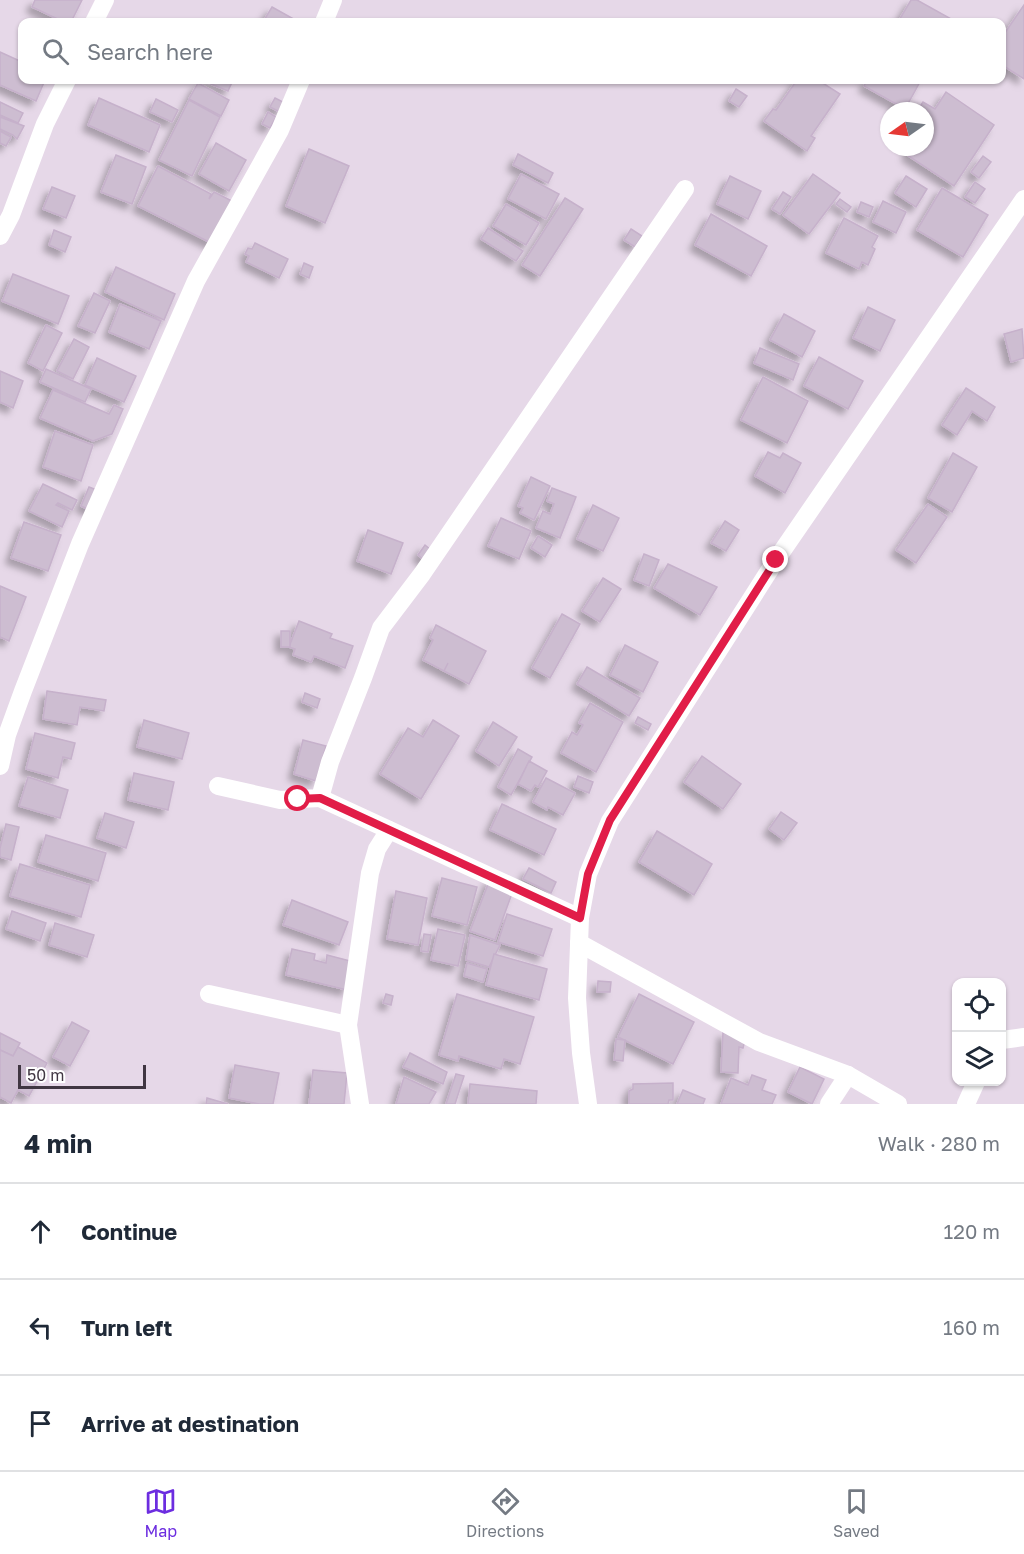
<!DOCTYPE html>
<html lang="en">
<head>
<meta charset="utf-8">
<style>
	body { margin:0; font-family:"Golos Text",sans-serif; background:#f6f6f7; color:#1f2937 }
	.controls { position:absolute; right:18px; bottom:18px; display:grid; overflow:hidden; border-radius:12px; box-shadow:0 2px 4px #0004 }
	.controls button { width:54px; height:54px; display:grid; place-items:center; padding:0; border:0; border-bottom:2px solid #e0e1e3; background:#fff; color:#1f2937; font:30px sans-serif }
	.compass { position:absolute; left:880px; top:102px; width:54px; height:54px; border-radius:50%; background:#fff; box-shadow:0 2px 4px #0004; rotate:256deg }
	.scale { position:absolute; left:18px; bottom:15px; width:128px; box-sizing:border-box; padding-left:6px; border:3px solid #403642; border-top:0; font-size:16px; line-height:21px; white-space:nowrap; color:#403642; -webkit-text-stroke:4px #fff; paint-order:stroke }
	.stop { position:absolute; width:18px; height:18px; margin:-14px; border:4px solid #e11d48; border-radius:50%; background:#fff }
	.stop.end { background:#e11d48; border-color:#fff; box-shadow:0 2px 6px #0008 }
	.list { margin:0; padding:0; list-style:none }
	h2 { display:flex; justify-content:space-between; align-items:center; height:78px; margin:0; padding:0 24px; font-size:26px }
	h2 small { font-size:20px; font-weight:400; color:#747a83 }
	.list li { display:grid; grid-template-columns:39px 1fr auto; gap:18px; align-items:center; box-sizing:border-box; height:96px; padding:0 24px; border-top:2px solid #e0e1e3 }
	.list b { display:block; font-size:22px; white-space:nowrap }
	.list em { font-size:20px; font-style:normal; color:#747a83 }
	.icon { flex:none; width:33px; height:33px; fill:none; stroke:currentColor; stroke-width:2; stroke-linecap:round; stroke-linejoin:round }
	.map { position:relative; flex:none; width:1024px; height:1104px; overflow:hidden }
	.search { position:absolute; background:#fff; box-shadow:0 2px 4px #0004; left:18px; right:18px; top:18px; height:66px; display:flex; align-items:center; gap:15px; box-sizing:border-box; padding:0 21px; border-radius:12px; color:#747a83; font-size:22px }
	.sheet { height:366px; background:#fff }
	nav { display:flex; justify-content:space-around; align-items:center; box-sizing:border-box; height:84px; border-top:2px solid #e0e1e3; background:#fff; font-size:16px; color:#747a83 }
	nav a { display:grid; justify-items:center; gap:3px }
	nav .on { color:#6c2de0 }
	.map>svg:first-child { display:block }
</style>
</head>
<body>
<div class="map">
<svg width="1024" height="1104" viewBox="0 0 1024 1104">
	<defs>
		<filter id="shadow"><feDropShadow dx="-5.5" dy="5.5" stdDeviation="3" flood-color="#0004"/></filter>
	</defs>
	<rect width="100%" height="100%" fill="#efe6f1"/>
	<path fill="#e6d8e8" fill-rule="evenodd" d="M0,0H1024V1104H0ZM22,22H1002V80H22ZM889,111H925V147H889ZM956,982H1002V1082H956Z"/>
	<g fill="#cdbdd1" stroke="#c6b1cb" stroke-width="1.5" filter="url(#shadow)">
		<path d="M35,0H82L71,22H64L32,7Z"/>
		<path d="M911,0H917L953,20L952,22H898Z"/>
		<path d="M1024,5V79L1002,65V37Z"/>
		<path d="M272,7L299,22H263Z"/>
		<path d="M0,52L22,62V80H45L36,101L0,85Z"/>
		<path d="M201,80H233L228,91Z"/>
		<path d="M797,80H818L840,94L811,136L815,138L807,151L764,121L773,109L776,110Z"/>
		<path d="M867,80H921L905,109L864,86Z"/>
		<path d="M198,83L229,100L221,116L189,99Z"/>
		<path d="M736,89L747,96L739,107L729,101Z"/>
		<path d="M946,92L994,125L954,186L907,155L911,147H925V111H917L923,102L935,109Z"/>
		<path d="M99,98L160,125L149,152L88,125Z"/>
		<path d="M275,98L285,103L280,112L270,107Z"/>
		<path d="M156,99L178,110L172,122L150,112Z"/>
		<path d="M189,100L220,117L192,176L159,160Z"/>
		<path d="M0,102L23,113L18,123L0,115Z"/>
		<path d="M268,112L276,117L270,128L262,124Z"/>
		<path d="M0,117L24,126L17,139L13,135L0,129Z"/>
		<path d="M0,131L11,137L6,146L0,143Z"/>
		<path d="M216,143L246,160L229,191L199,174Z"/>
		<path d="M309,149L349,166L325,223L286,206Z"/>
		<path d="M518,154L553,173L548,183L513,165Z"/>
		<path d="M116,155L146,167L132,204L101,192Z"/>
		<path d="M983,156L991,162L979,178L971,172Z"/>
		<path d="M158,166L211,194L209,199L214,192L234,202L213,244L138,206Z"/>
		<path d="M521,174L559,194L546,219L508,199Z"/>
		<path d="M813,174L840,193L809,234L783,215Z"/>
		<path d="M730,176L761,191L748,219L717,204Z"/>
		<path d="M906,176L927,189L916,207L895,193Z"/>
		<path d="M975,182L985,189L975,203L965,197Z"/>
		<path d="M52,187L75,196L66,218L43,209Z"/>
		<path d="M942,188L988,215L963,257L917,230Z"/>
		<path d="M783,192L791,197L780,214L772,209Z"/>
		<path d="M565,198L583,209L540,276L522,265Z"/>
		<path d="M840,199L851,207L847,212L836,204Z"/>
		<path d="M883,201L906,212L896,233L873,222Z"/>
		<path d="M861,202L873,207L869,217L857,212Z"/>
		<path d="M506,204L539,223L526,245L493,226Z"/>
		<path d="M711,214L767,246L751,276L695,245Z"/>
		<path d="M844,218L878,236L872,247L875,249L868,265L862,262L859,269L826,253Z"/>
		<path d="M488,228L523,251L516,261L481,239Z"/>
		<path d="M631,229L642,236L635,247L624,240Z"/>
		<path d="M54,230L71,237L65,252L49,245Z"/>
		<path d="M255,243L288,259L279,278L246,262L249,256L245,254L248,248L252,249Z"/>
		<path d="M304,263L313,267L309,278L300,274Z"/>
		<path d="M116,267L175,294L164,320L105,292Z"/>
		<path d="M13,274L69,296L58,324L2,301Z"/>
		<path d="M94,293L110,301L95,333L78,326Z"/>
		<path d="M120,304L161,321L149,349L109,332Z"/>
		<path d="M868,307L895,320L880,351L853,338Z"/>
		<path d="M784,314L815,331L802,357L770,340Z"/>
		<path d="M46,325L62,333L43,371L28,363Z"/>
		<path d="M1022,329L1024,358L1011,362L1004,334Z"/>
		<path d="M74,339L89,347L73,379L57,371Z"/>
		<path d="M760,348L799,364L793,380L754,363Z"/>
		<path d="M819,357L863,381L848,409L804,386Z"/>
		<path d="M97,358L136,376L124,402L85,385Z"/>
		<path d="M46,369L91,389L85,402L40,382Z"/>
		<path d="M0,371L23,381L13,408L0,402Z"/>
		<path d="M763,377L808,401L787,443L741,420Z"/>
		<path d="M966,388L995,407L987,421L972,411L957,435L942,425Z"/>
		<path d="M53,390L109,414L114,405L123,409L112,434L93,441L40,418Z"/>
		<path d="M55,431L93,445L81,481L43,467Z"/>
		<path d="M768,452L780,458L783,453L801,463L785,493L755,476Z"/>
		<path d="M953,453L977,467L952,512L928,498Z"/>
		<path d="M531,477L550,486L534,520L520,513L523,508L518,506Z"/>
		<path d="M43,484L77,500L72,510L58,503L56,505L69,511L62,527L29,511Z"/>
		<path d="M89,487L102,492L94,512L81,506Z"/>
		<path d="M552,488L576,497L560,538L536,528L543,511L550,514L554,504L547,501Z"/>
		<path d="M928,504L947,517L916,563L896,550Z"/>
		<path d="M593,505L619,518L603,551L577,539Z"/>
		<path d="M501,518L531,531L519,559L488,546Z"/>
		<path d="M725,521L739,530L726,551L711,543Z"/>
		<path d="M24,522L61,535L48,571L11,558Z"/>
		<path d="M368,530L403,543L391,574L357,561Z"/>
		<path d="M538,536L552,545L545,557L531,548Z"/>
		<path d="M425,545L435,553L427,563L418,555Z"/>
		<path d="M644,554L659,560L649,586L634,580Z"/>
		<path d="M668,564L717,587L700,615L654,588Z"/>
		<path d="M603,578L621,589L600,622L582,611Z"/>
		<path d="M0,586L26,597L9,641L0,637Z"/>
		<path d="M562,614L580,624L550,678L532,668Z"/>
		<path d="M299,621L332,634L330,638L353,646L345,668L314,656L311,662L293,655L295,649L289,647Z"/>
		<path d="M436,625L486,651L469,684L444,671L448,663L444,671L423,660L433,640L430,638Z"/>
		<rect x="281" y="631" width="9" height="16"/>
		<path d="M625,645L658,662L643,692L610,675Z"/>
		<path d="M587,667L640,698L629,716L577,684Z"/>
		<path d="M47,691L106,700L104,711L80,707L77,725L43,719Z"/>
		<path d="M305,693L320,699L317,708L302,702Z"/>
		<path d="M590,703L623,722L596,772L561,753L572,732L577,735L583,725L579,723Z"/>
		<path d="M638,717L651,724L648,730L635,723Z"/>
		<path d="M144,720L189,733L182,759L137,747Z"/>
		<path d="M433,720L459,736L421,799L380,774L408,728L423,737Z"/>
		<path d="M493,722L517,737L499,766L476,751Z"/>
		<path d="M35,733L75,743L71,759L63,757L58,778L26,769Z"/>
		<path d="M303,740L326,746L316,781L294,774Z"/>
		<path d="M518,749L532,757L511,795L498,787Z"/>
		<path d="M702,756L741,784L723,809L684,782Z"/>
		<path d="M529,761L547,771L538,787L535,785L531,791L518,784Z"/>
		<path d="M134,773L174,782L168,810L128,800Z"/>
		<path d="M578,776L593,782L589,793L574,787Z"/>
		<path d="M28,777L68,790L60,818L19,806Z"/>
		<path d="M546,778L575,793L563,815L548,807L547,810L533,802Z"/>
		<path d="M502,804L556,829L544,855L490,830Z"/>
		<path d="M781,812L797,823L784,840L769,829Z"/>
		<path d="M105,813L134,822L126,848L97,838Z"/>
		<path d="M6,824L19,827L11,860L0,857V848Z"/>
		<path d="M657,831L712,864L694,895L639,862Z"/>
		<path d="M46,835L106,853L98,881L38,862Z"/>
		<path d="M20,864L90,885L81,917L10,896Z"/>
		<path d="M529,868L556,882L551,893L523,879Z"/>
		<path d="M442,878L477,887L467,925L432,916Z"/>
		<path d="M490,879L514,888L495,940L470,931Z"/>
		<path d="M396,891L427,898L418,945L387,939Z"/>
		<path d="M292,900L348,922L339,945L283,925Z"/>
		<path d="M12,911L46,923L40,941L6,929Z"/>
		<path d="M507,914L552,929L543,956L498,942Z"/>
		<path d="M55,923L94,935L87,957L49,945Z"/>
		<path d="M438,929L465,935L458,966L431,960Z"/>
		<path d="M424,934L431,935L428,952L421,951Z"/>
		<path d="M470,935L500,945L489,967L466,960Z"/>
		<path d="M292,949L315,954L314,960L326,963L327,955L354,962L347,990L286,975Z"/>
		<path d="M494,954L547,969L539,1000L486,985Z"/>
		<path d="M467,963L487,969L483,982L464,976Z"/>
		<path d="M598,981L611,982L610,992H597Z"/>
		<path d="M386,994L393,996L391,1005L383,1003Z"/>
		<path d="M457,994L534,1017L520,1064L504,1059L501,1069L459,1056L458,1061L439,1055Z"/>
		<path d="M639,994L694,1022L673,1064L618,1037Z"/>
		<path d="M72,1022L89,1031L70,1066L53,1057Z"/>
		<path d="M723,1032L745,1040L743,1048L739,1047L738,1073L721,1072Z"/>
		<path d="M0,1033L20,1043L13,1056L0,1050Z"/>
		<path d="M616,1039L625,1040L623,1061L614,1060Z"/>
		<path d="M18,1047L47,1063L29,1096L18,1090L11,1103L0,1097V1050L13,1056Z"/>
		<path d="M410,1053L447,1072L443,1084L403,1067Z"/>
		<path d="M235,1065L279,1073L273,1104H259L229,1098Z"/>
		<path d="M800,1067L824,1079L812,1104L788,1092Z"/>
		<path d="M313,1070L347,1073L344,1104H309Z"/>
		<path d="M456,1074L464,1076L455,1104H446Z"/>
		<path d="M752,1075L766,1080L762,1090L776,1095L772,1104H721L731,1078L748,1085Z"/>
		<path d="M404,1077L436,1092L429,1104H396Z"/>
		<path d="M673,1083V1100H669L668,1104H629V1091L633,1089V1084Z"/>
		<path d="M470,1084L537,1091L536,1104H468Z"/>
		<path d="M683,1090L705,1099L703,1104H677Z"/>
		<path d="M207,1098L228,1104H206Z"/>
	</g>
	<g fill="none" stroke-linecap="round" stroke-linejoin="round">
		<g stroke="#fff" stroke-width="18">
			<path d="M94,22L105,0"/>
			<path d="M324,22L333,0"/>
			<path d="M0,236L11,215L45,124L67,80"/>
			<path d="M0,766L7,735L23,691L80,544L196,281L280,130L301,80"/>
			<path d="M218,786L280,800L320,798L330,762L363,678L381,628L422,574L685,189"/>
			<path d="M320,798L580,918"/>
			<path d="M579,943L759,1042L848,1075L898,1104"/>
			<path d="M209,994L348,1025"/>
			<path d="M1002,1040L1024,1037"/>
			<path d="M360,1104L348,1025L370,873L377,849L389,830"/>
			<path d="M588,1104L581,1053L577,998L580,918L588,874L610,821L776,560L1024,199"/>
			<path d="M829,1104L848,1075"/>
			<path d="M966,1104L976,1082"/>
		</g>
	</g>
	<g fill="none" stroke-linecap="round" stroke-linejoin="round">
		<path stroke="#e11d48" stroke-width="8" d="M298,799L320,798L580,918L588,874L610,820L776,560"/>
	</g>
</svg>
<div class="controls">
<button><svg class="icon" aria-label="locate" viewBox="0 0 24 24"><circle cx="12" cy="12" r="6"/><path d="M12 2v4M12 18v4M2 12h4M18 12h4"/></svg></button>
<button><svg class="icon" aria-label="layers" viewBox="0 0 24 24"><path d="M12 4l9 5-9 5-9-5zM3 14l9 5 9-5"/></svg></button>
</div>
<svg class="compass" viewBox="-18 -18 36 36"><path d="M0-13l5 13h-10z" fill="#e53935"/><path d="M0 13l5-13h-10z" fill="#747a83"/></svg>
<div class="scale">50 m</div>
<div class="stop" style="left:298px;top:799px"></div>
<div class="stop end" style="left:776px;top:560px"></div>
<div class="search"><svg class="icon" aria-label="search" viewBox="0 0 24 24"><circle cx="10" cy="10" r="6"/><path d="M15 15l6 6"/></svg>Search here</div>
</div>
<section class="sheet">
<h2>4 min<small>Walk · 280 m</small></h2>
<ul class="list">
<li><svg class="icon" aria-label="ahead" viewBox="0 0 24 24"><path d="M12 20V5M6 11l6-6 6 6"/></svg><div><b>Continue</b></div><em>120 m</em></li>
<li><svg class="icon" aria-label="left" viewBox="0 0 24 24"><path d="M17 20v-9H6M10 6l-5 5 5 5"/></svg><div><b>Turn left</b></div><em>160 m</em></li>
<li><svg class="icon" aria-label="arrive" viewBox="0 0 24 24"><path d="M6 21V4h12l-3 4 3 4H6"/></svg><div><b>Arrive at destination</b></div></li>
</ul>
</section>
<nav>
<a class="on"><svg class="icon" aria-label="map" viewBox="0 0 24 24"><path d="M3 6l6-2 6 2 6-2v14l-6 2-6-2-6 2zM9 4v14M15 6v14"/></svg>Map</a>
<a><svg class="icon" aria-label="directions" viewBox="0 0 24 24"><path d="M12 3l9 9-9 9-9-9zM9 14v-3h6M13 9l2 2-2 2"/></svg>Directions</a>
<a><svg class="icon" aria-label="saved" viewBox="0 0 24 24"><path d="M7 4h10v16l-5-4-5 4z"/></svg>Saved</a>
</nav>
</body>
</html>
